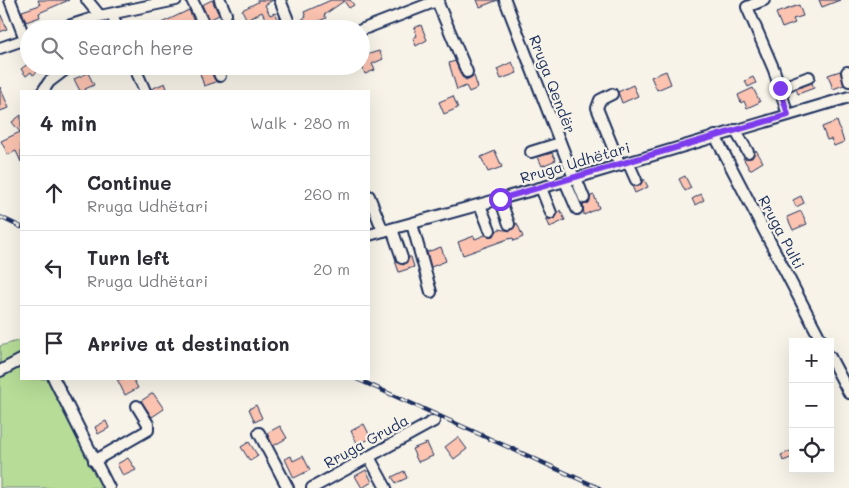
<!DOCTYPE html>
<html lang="en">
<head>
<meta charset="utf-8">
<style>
	body { margin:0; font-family:Mali,sans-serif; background:#f2f2f3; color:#2b2b33 }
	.controls { position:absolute; right:15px; bottom:15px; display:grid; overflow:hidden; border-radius:0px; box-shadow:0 5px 20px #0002 }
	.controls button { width:45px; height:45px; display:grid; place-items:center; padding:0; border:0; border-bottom:1px solid #e1e1e2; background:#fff; color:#2b2b33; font:25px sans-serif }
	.stop { position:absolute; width:15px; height:15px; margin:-11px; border:4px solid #7c3aed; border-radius:50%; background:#fff }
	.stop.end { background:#7c3aed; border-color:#fff; box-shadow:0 1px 5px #0008 }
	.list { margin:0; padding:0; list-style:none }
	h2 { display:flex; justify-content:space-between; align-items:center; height:65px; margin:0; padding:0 20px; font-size:21px }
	h2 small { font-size:16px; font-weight:400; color:#7c7c81 }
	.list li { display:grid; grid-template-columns:32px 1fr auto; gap:15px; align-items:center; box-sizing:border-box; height:75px; padding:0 20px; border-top:1px solid #e1e1e2 }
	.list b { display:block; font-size:19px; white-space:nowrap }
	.list p { margin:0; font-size:16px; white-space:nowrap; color:#7c7c81 }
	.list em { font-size:16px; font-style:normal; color:#7c7c81 }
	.icon { flex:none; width:28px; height:28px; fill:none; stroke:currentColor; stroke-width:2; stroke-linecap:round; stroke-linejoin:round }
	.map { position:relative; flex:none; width:849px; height:488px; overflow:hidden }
	.search { position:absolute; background:#fff; box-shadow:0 5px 20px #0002; left:20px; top:20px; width:350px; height:55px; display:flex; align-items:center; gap:12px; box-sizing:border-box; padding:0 18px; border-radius:28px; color:#7c7c81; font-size:19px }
	.panel { position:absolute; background:#fff; box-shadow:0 5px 20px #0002; left:20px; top:90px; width:350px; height:290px; border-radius:0px }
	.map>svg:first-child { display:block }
</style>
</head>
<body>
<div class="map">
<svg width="849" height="488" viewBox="0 0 849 488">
	<rect width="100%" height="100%" fill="#f7f3e8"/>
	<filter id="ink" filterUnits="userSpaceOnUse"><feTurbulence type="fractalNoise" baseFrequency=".02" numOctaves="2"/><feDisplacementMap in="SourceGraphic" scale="10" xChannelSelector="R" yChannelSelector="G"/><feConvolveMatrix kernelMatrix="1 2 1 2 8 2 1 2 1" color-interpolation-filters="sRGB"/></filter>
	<g filter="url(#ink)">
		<path fill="#b6dc97" stroke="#68867a" d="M21,340V379H50L104,488H0V346Z"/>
		<g fill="#fbc3b0" stroke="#1b2f5e">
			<path d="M38,0H69L39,13L40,17L26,22L22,11L40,5Z"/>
			<path d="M212,0L219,15L209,20L202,5Z"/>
			<path d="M257,0H273L265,5L270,15L275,13L282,26L270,29L262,12L247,20L242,10L258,2Z"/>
			<path d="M331,0H350L354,5L349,8L344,1L324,15L326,18L301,29H279L291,26L306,17L304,12Z"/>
			<path d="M477,0H498L480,7Z"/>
			<path d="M819,0H840L822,7Z"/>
			<path d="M799,5L803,16L793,19L795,23L782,28L776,13Z"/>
			<path d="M189,10L197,29H148L170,19Z"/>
			<path d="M0,13L7,29L0,32Z"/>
			<path d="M100,23L103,29H87L94,25Z"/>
			<path d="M421,25L427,40L416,46L413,38L417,36L414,28Z"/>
			<path d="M361,43L366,55L379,51L383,59L372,64L375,70L365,74L361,63Z"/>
			<path d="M455,61L462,77L466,80L474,76L478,88L469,92L466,86L457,90L449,63Z"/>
			<path d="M512,62L517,73L501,79L497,69Z"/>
			<path d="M29,63V66H45L33,75L31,72L26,76L21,69Z"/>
			<path d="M210,70L216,82L204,86L200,73Z"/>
			<path d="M666,71L671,84L657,90L651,77Z"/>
			<path d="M840,71L844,85L833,89L828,75Z"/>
			<path d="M88,73L94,85L85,89L87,91H80L74,79Z"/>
			<path d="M753,77L756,83L748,87L745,81Z"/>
			<path d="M165,83L168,91H152L151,89Z"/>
			<path d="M812,83L814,88L798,94L796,89Z"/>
			<path d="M633,85L638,96L622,103L618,92Z"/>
			<path d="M0,87L9,108L0,111Z"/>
			<path d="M753,88L760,102L747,108L744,101L741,103L738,95Z"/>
			<path d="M453,96L458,108L444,114L439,102Z"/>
			<path d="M21,115V162L16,151L8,155L1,141L20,132L12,122Z"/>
			<path d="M837,121L844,142L834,146L831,139L827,140L822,127Z"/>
			<path d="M756,150L763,162L750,170L743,158H752Z"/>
			<path d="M495,151L502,167L488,172L481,157Z"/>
			<path d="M552,153L556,160L542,166L538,157Z"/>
			<path d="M685,176L691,188L685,191L679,179Z"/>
			<path d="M644,179L648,187L635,193L632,186H639Z"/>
			<path d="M701,194L704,200L695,205L692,199Z"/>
			<path d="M594,195L599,208L584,215L583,205L589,203L591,196Z"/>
			<path d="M801,196L804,203L796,207L793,200Z"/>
			<path d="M560,210L565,220L550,227L546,218L554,219Z"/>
			<path d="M801,211L807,224L793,230L787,217Z"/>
			<path d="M517,223L523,237L514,241L513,238L508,239L463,255L458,242L474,236L475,239L485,235L492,236L499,229L511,231Z"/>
			<path d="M441,247L446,261L431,267L427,252Z"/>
			<path d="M409,257H411L414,267L399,272L395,261L404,265Z"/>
			<path d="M117,379H133L138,388L125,395Z"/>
			<path d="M153,393L164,409L152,417L141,401Z"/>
			<path d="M256,405L262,418L255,422L249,409Z"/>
			<path d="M106,421L109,428L98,434L95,427Z"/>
			<path d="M364,424L371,438L358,445L351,431Z"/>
			<path d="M280,426L287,438L273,446L267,433Z"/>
			<path d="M458,437L467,449L454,459L445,447Z"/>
			<path d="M249,442L258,456L250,461L241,447Z"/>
			<path d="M427,443L433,456L418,462L412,449Z"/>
			<path d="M793,450V457L783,461L781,455Z"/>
			<path d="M291,456L293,461L303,456L310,470L294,478L285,459Z"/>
			<path d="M128,458L136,470L123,476L117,464Z"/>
			<path d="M366,470L372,482L362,488L355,476Z"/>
			<path d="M404,471L407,478L396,483L392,477Z"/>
		</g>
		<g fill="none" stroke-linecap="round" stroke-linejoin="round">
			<defs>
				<g id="minor">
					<path d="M10,0L25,39"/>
					<path d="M87,0L100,16"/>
					<path d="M192,0L206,29"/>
					<path d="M220,0L226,14"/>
					<path d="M280,0L288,20"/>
					<path d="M505,0L574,178"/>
					<path d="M764,0L747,7L774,70L788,115"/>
					<path d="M437,1L467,72"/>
					<path d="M112,14L118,29"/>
					<path d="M59,29L100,16L176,0"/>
					<path d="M361,30L439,0"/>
					<path d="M0,48L29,38"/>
					<path d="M134,66L145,91"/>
					<path d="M216,66L220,76"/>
					<path d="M847,72L849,81"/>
					<path d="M780,88L809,77"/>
					<path d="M43,91L49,82L70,66"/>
					<path d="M612,94L600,100L597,108L620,165"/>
					<path d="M735,130L748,152"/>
					<path d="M715,136L822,342"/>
					<path d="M531,152L560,143"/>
					<path d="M628,162L636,180"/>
					<path d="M576,178L584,198"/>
					<path d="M565,181L577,209"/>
					<path d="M541,188L551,213"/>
					<path d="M369,196L383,231"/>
					<path d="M500,199L509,224"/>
					<path d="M480,205L490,230"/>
					<path d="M412,224L431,292"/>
					<path d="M392,229L402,258"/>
					<path d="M369,235L576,178L849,97"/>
					<path d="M830,357L849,393"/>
					<path d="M0,371L21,360"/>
					<path d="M54,379L109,488"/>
					<path d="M259,433L288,488"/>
					<path d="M369,457L386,488"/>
					<path d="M94,461L148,430V424L137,406"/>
					<path d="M312,488L434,421"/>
				</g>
			</defs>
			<use href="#minor" stroke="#1b2f5e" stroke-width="14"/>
			<use href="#minor" stroke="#f7f3e8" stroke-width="10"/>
			<defs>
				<g id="rail">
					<path d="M0,217L21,227"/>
					<path d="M357,379L599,488"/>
				</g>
			</defs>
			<use href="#rail" stroke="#1b2f5e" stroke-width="4.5"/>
			<use href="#rail" stroke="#f7f3e8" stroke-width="2.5" stroke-dasharray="8" stroke-linecap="butt"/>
		</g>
	</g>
	<g fill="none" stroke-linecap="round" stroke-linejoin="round" filter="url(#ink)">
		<path stroke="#7c3aed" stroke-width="6" d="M500,199L788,115L780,88"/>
	</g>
	<g text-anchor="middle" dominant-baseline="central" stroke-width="4.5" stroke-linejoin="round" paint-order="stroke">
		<g font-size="15" fill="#1b2f5e" stroke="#f7f3e8">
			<text transform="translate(553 84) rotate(69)">Rruga Qendër</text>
			<text transform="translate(575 162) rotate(-16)">Rruga Udhëtari</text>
			<text transform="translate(782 232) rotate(62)">Rruga Pulti</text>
			<text transform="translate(366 441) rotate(-29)">Rruga Gruda</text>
		</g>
	</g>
</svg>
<div class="controls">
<button>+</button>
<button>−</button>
<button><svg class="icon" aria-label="locate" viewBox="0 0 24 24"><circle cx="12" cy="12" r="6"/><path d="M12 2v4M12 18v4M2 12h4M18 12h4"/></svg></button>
</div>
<div class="stop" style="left:500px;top:199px"></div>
<div class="stop end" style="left:780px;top:88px"></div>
<div class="search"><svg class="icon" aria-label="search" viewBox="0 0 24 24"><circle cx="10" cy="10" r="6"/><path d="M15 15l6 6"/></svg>Search here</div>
<section class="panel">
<h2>4 min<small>Walk · 280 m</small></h2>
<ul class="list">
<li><svg class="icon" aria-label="ahead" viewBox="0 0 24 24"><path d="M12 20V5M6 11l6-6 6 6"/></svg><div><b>Continue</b><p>Rruga Udhëtari</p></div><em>260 m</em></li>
<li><svg class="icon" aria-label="left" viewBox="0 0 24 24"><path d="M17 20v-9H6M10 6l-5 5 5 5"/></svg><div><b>Turn left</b><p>Rruga Udhëtari</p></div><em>20 m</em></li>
<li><svg class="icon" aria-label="arrive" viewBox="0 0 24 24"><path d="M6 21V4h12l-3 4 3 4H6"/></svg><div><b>Arrive at destination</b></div></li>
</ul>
</section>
</div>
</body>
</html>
